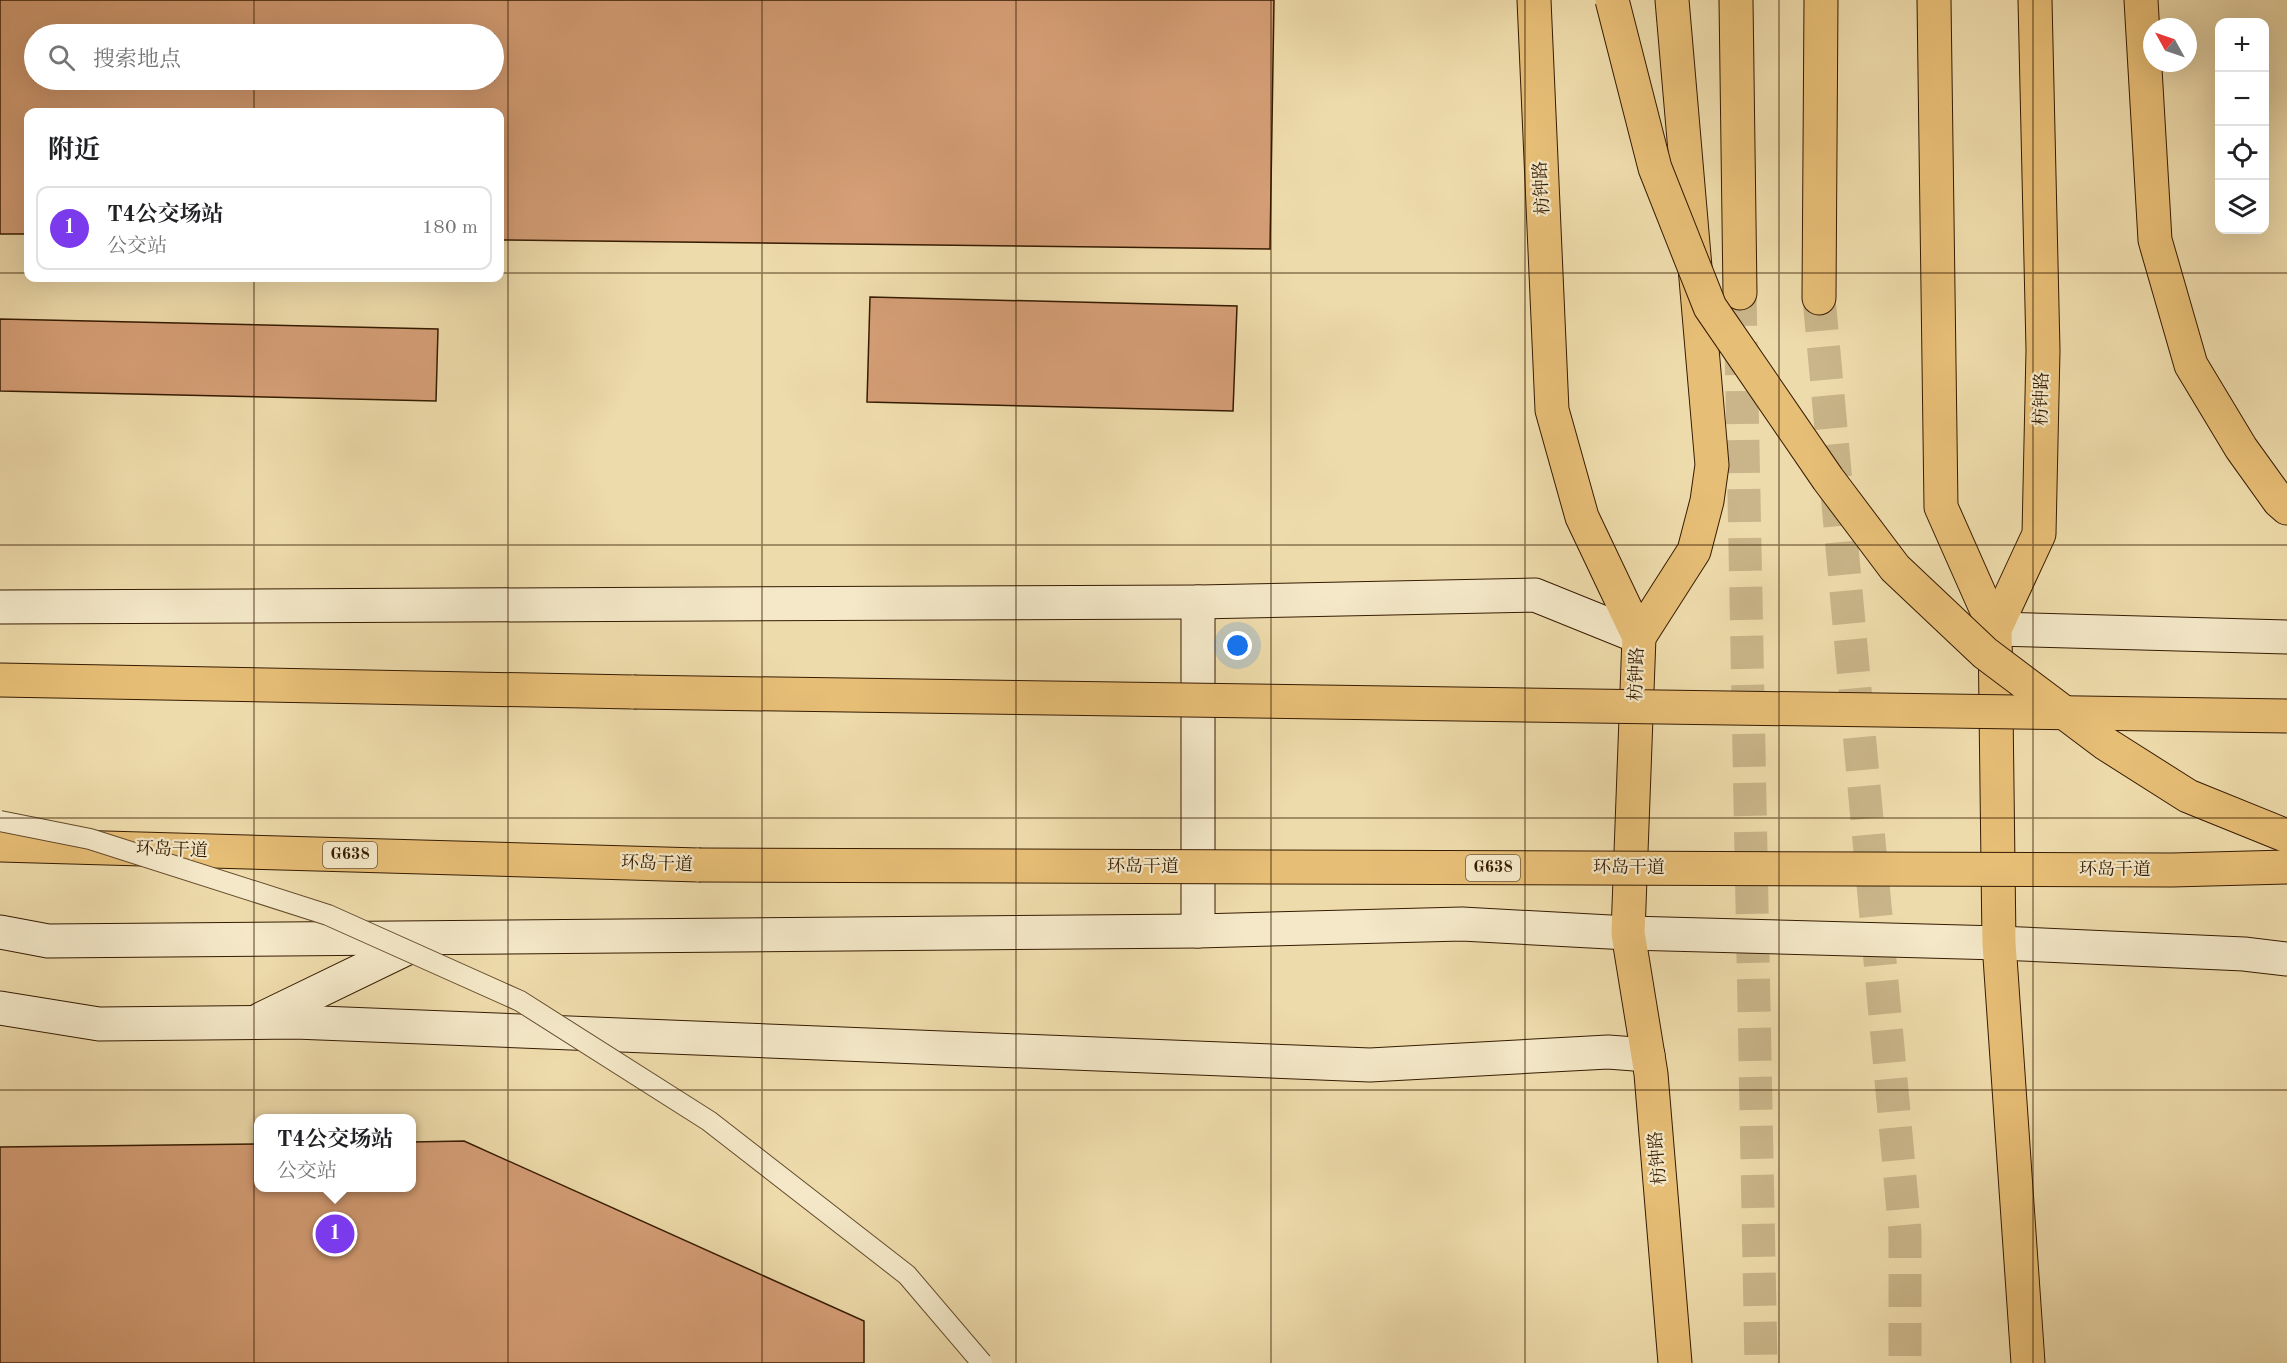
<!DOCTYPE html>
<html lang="zh">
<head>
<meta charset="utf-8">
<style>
	body { margin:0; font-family:"Old Standard TT","Noto Serif SC",serif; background:#f2f2f2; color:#202124 }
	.controls { position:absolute; right:18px; top:18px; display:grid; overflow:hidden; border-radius:12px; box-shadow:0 6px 24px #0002 }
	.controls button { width:54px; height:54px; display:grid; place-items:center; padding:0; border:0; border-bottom:2px solid #e0e0e0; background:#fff; color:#202124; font:30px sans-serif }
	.compass { position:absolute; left:2143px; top:18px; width:54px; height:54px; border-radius:50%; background:#fff; box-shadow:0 6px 24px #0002; rotate:310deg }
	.you { position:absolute; left:1238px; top:646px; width:21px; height:21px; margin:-15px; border:4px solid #fff; border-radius:50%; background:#1a73e8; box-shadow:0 0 0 9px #1a73e833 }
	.badge { display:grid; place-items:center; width:39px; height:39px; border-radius:50%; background:#7c3aed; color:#fff; font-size:20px; font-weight:700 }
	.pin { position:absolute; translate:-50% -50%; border:3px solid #fff; box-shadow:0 2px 6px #0006 }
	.popup { position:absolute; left:254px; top:1114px; width:162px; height:78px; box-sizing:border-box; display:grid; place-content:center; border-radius:12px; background:#fff; filter:drop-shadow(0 2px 4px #0005); font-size:20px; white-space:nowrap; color:#757577 }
	.popup b { font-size:22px; color:#202124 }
	.popup::after { content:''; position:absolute; left:50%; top:100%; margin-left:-12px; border:12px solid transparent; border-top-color:#fff }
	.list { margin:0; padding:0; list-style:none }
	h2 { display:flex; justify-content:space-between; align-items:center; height:78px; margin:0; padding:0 24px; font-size:26px }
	h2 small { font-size:20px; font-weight:400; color:#757577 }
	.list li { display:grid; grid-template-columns:39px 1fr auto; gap:18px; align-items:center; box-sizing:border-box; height:84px; margin:0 12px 12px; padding:0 12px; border:2px solid #e0e0e0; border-radius:12px }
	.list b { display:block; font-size:22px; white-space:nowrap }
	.list p { margin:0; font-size:20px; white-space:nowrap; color:#757577 }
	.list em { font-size:20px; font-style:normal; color:#757577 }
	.icon { flex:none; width:33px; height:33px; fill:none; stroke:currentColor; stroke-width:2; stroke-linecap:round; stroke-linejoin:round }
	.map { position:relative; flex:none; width:2287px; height:1363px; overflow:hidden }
	.search { position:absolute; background:#fff; box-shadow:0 6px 24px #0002; left:24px; top:24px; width:480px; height:66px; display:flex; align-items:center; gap:15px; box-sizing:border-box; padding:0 21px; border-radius:33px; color:#757577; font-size:22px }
	.panel { position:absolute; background:#fff; box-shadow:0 6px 24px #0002; left:24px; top:108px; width:480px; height:174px; border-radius:12px }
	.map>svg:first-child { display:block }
</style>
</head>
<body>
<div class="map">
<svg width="2287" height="1363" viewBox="0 0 2287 1363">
	<rect width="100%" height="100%" fill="#eedbab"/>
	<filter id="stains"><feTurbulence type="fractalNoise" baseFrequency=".00333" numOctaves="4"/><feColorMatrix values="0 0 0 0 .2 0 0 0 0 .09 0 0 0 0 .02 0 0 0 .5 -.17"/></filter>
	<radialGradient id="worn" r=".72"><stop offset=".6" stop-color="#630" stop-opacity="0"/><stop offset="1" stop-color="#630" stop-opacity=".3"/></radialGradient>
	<g fill="#d59e76" stroke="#361b00" stroke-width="1.5" fill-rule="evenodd">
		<path d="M0,0H1274L1270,249L500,240V112H28V234H0ZM34,34H494V80H34Z"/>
		<path d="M870,297L1237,306L1233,411L867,402Z"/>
		<path d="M0,319L438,329L436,401L0,391Z"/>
		<path d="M464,1141L864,1321V1363H0V1147L258,1144V1188H412V1142Z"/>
	</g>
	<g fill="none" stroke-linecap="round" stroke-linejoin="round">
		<g stroke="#c9b589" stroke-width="33" stroke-dasharray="33 16" stroke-linecap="butt">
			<path d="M1740,293L1761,1363"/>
			<path d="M1819,298L1905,1232V1363"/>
		</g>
		<defs>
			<g id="secondary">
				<path d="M1198,602V931"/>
				<path d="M0,607L1198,602L1535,595L1639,637"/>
				<path d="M1995,629L2287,637"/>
				<path d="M0,932L48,941L1198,931L1462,924L1628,933L1999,943L2244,954L2287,959"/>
				<path d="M0,1008L99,1024L295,1022L1370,1065L1608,1052L1648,1055"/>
				<path d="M261,1019L420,942"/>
			</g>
			<g id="highway">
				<path d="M1534,0L1552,410L1582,517L1639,637L1628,933L1651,1074L1675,1363"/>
				<path d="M1736,0L1740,293"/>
				<path d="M1934,0L1941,507L1995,629"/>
				<path d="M2141,0L2155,240L2191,365L2241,448L2279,501L2287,508"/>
				<path d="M1819,298L1821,0"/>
				<path d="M1639,637L1694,551L1707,501L1712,465L1672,0"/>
				<path d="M0,680L634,692"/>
				<path d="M0,845L699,865"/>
				<path d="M2028,1363L1999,943L1995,629L2039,534L2043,350L2035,0"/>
			</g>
		</defs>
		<use href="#secondary" stroke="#361b00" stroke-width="35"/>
		<use href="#highway" stroke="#361b00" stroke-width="35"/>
		<use href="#secondary" stroke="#f4e8c8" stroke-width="33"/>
		<use href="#highway" stroke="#e7be76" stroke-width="33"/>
		<defs>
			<path id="lane-bridge" d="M0,821L90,839L328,915L520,1001L709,1121L907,1275L982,1363"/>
			<g id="highway-bridge">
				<path d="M1612,0L1655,168L1710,307L1828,479L1895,568L1985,653L2106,744L2188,796L2287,836"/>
				<path d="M634,692L2287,716"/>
				<path d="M699,865L2172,870L2287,867"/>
			</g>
		</defs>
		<use href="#lane-bridge" stroke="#644b2b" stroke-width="22" stroke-linecap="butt"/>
		<use href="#highway-bridge" stroke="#361b00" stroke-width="35" stroke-linecap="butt"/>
		<use href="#lane-bridge" stroke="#f4e8c8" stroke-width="20"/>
		<use href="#highway-bridge" stroke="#e7be76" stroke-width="33"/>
	</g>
	<path fill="none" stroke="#361b00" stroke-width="1.5" stroke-opacity="0.55" d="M254,0V34M508,0V1363M762,0V1363M1016,0V1363M1271,0V1363M1525,0V1363M1779,0V1363M2033,0V1363M254,80V112M0,273H28M500,273H2287M254,278V1363M0,545H2287M0,818H2287M0,1090H2287"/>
	<g text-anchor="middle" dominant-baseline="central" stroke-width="4.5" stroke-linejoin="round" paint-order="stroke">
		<g fill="#f4e8c8" stroke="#6f583c" stroke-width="1.5">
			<rect x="323" y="842" width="54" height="26" rx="4.5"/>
			<rect x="1466" y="855" width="54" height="26" rx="4.5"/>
		</g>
		<g font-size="16" font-weight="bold" fill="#361b00">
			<text x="350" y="855">G638</text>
			<text x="1493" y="868">G638</text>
		</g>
		<g font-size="18" fill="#361b00" stroke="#f4e8c8">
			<text transform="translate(1542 188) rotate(-93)">枋钟路</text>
			<text transform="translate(2042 399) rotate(-89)">枋钟路</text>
			<text transform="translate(1637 674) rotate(-88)">枋钟路</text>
			<text transform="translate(172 850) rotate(2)">环岛干道</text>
			<text transform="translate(657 864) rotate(2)">环岛干道</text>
			<text x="1143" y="867">环岛干道</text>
			<text x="1629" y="868">环岛干道</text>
			<text x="2115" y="870">环岛干道</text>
			<text transform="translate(1658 1158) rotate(-95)">枋钟路</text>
		</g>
	</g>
	<rect width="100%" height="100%" filter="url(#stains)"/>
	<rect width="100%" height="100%" fill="url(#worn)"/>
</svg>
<div class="controls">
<button>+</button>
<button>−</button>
<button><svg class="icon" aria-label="locate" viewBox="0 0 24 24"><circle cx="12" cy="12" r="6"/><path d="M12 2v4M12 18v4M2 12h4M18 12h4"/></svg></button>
<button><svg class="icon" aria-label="layers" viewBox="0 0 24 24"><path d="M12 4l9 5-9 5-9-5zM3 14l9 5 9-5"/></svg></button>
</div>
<svg class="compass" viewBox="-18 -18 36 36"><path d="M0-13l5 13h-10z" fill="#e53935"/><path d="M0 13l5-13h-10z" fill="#757577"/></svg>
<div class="you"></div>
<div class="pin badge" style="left:335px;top:1234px">1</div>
<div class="popup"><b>T4公交场站</b>公交站</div>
<div class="search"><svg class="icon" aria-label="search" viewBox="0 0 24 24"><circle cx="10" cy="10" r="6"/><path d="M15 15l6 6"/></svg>搜索地点</div>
<section class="panel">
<h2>附近<small></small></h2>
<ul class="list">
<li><span class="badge">1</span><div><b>T4公交场站</b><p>公交站</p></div><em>180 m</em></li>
</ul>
</section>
</div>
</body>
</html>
